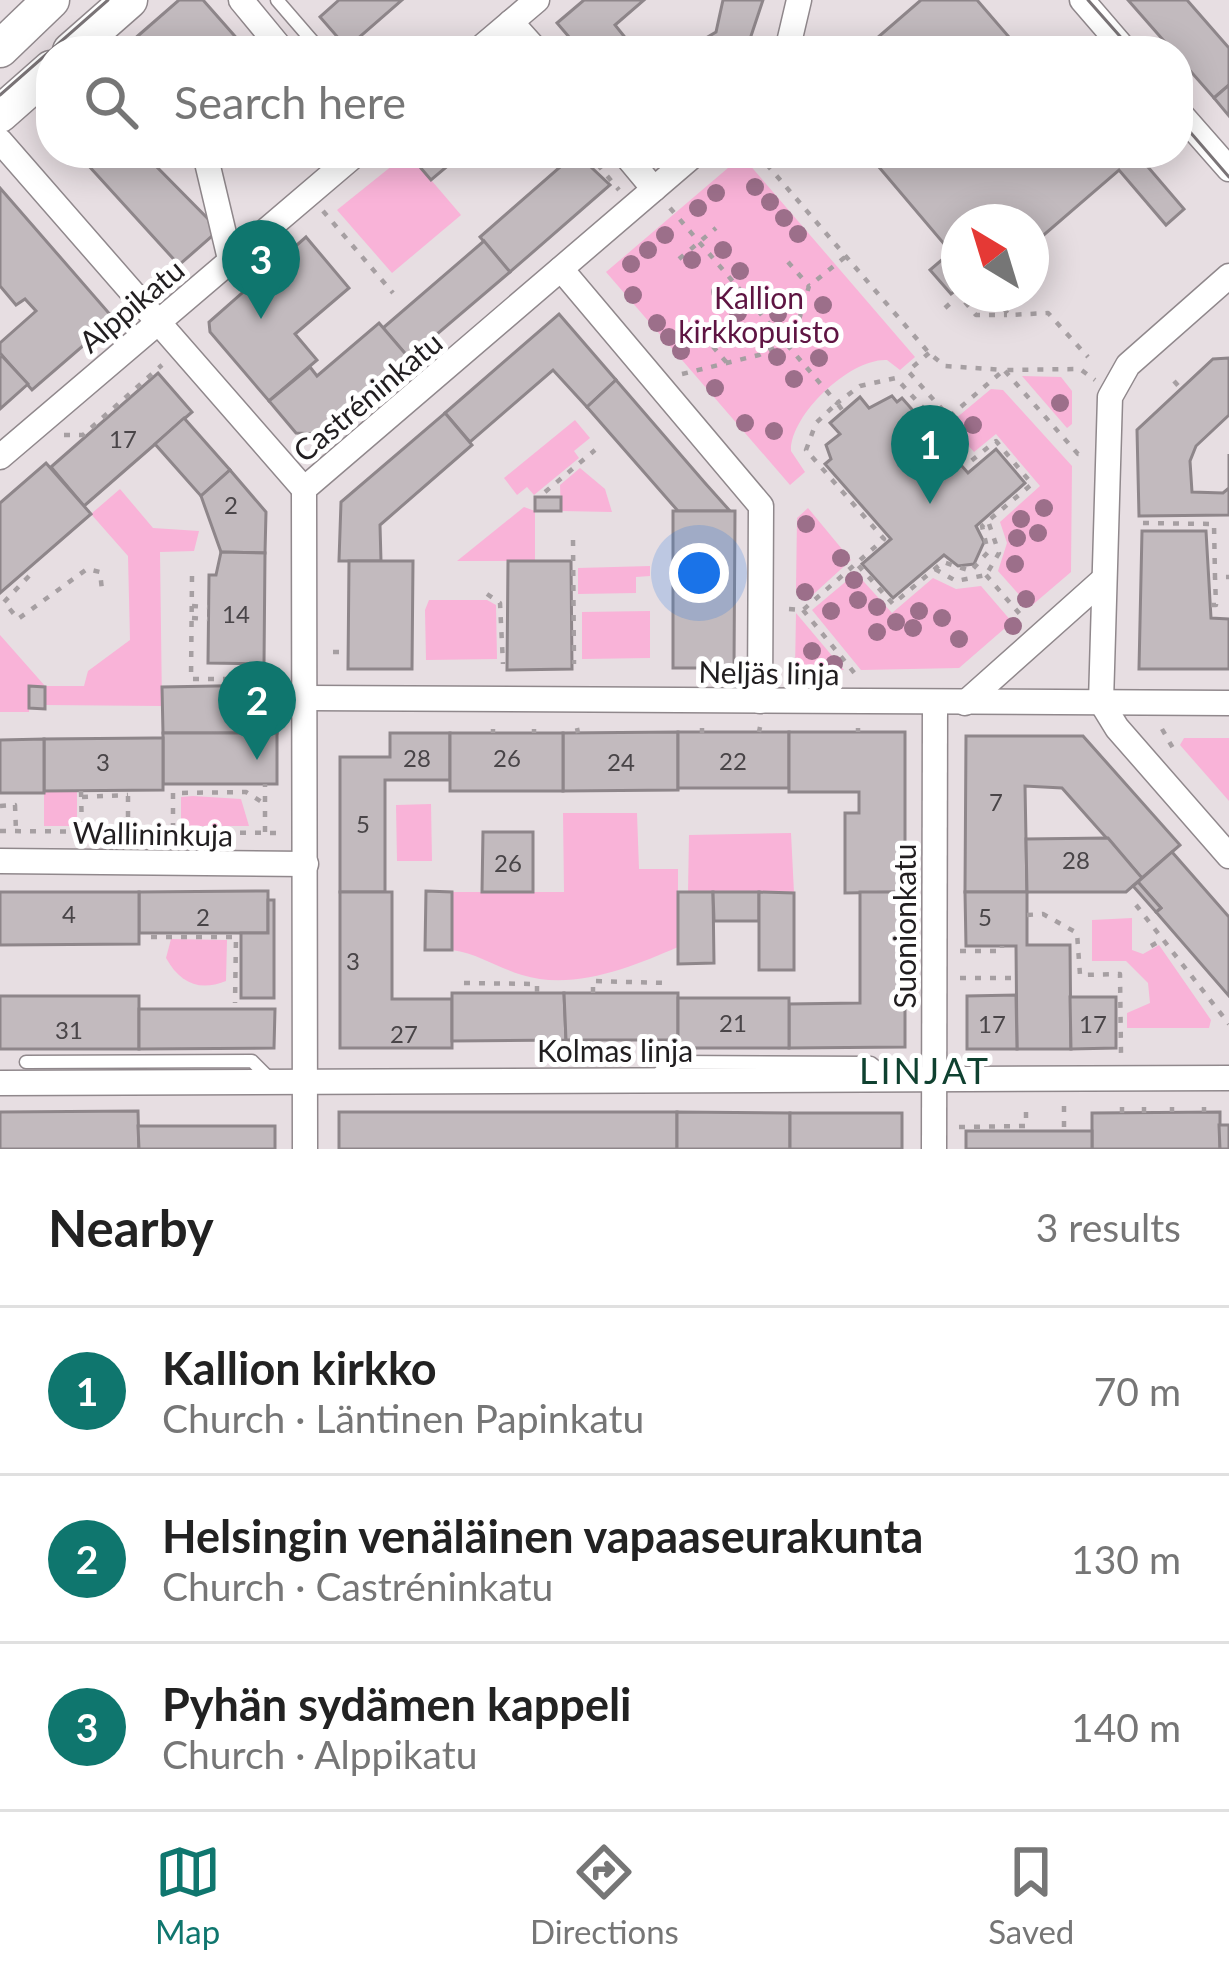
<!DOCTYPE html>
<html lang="en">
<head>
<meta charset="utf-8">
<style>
	body { margin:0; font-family:Lato,sans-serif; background:#f2f2f2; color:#222 }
	.compass { position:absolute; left:941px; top:204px; width:108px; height:108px; border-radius:50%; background:#fff; box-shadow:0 6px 30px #0003; rotate:322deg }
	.you { position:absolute; left:699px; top:573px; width:42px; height:42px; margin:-30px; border:9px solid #fff; border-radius:50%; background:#1a73e8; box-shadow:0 0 0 18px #1a73e833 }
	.badge { display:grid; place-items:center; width:78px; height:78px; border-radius:50%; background:#0f766e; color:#fff; font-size:39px; font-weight:700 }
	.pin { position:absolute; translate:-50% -99px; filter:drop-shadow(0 3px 6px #0008) }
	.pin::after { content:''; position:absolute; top:63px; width:42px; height:36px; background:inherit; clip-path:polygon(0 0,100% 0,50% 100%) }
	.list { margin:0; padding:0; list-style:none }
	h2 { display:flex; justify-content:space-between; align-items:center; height:156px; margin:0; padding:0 48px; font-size:51px }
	h2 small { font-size:39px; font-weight:400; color:#767676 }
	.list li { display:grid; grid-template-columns:78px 1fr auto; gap:36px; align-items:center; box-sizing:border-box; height:168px; padding:0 48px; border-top:3px solid #e0e0e0 }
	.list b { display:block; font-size:45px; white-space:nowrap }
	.list p { margin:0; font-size:39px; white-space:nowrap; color:#767676 }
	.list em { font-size:39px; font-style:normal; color:#767676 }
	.icon { flex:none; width:66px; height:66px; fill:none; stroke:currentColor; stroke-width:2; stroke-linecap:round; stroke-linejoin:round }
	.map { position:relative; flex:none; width:1229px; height:1149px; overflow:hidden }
	.search { position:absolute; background:#fff; box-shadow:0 6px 30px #0003; left:36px; right:36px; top:36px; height:132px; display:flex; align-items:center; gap:30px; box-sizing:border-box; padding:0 42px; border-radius:48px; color:#767676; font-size:45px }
	.sheet { height:660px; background:#fff }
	nav { display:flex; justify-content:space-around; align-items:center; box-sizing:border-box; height:168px; border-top:3px solid #e0e0e0; background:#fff; font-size:33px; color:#767676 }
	nav a { display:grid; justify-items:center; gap:6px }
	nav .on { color:#0f766e }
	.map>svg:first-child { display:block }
</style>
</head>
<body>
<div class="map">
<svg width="1229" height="1149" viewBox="0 0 1229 1149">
	<rect width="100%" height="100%" fill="#e7dee2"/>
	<g fill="#f9b3d8">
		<path d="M408,153L461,215L392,273L337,210Z"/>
		<path d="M742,156L915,357L900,370L887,360C850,358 790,415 791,451L805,472L790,485L606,272Z"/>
		<path d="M1022,376L1061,377L1072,391V424L1067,428Z"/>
		<path d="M991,389L1003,390L1072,466L1071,572L1030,607L998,571L1007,543L1000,522L1040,486L996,434L974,452L949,424Z"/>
		<path d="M575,420L590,438L574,451L579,458L534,495L527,487L517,495L504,478Z"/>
		<path d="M580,468L605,489L612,512L561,511L560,485Z"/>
		<path d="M120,489L153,528L199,531L194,551L160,552L162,706L45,705V687L30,686L29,712H0V635L45,686H84L88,671L130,640L128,556L91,514Z"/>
		<path d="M524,507L535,511V561H457Z"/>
		<path d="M808,508L851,560L806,601L796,589L797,518Z"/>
		<path d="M650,566V576L636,577V593L578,594V568Z"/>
		<path d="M856,573L892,613L933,578L956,589L981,586L1012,622L959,668L861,670L812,610Z"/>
		<path d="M429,600H487L496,605L497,659L426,660L425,610Z"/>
		<path d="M650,611V658L582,659V612Z"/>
		<path d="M796,613L844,670H795Z"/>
		<path d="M1184,738H1229V801L1180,745Z"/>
		<rect x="44" y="791" width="33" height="35"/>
		<path d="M193,796L241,799L249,826H181V797Z"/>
		<path d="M431,804L432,861H397L396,805Z"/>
		<path d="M563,813H637L639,869H678V947C632,967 573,991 522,975C498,968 479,954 452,950V892H564Z"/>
		<path d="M791,833L794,893L688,892L689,835Z"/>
		<path d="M1132,918V950L1143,954L1159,945L1211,1020L1209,1028H1127V1013L1150,1003L1148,983L1126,961H1092V920Z"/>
		<path d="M171,939L227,940L226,981C199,992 180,983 166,958Z"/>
	</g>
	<g fill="#c2babe" stroke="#8e868a" stroke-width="3">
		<path d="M179,0H203L248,51H188L179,41L168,51H141L132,41Z"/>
		<path d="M339,0H402L347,48L320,17Z"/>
		<path d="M584,0H644L615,25L636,51H581L557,23Z"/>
		<path d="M723,0H763L746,51H684L716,32Z"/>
		<path d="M921,0H977L1021,51H962L952,39L939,51H862Z"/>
		<path d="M1128,0H1187L1229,48V85L1214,98Z"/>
		<path d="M1229,85V116L1214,98Z"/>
		<path d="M77,153H143L219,230L179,265Z"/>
		<path d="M408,153H463L431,180Z"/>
		<path d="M576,153L610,185L510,272L480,237Z"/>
		<path d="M867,153H1136L1184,209L1166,225L1119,170L1031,246V222H959V288L951,294L930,270L951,252Z"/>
		<path d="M0,188L114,319L32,390L0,353V343L36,311L25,299L16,305L0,286Z"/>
		<path d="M306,237L349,288L295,334L317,360L269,401L210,332L209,322Z"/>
		<path d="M484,241L510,272L409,358L383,328Z"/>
		<path d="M559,314L616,380L587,407L553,370L470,442L445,413Z"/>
		<path d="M379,323L409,358L320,434L296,433L269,401L310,367L317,376Z"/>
		<path d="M2,356L28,384L0,409V358Z"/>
		<path d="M1229,358V415L1196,446L1190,461L1192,492L1223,493L1229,488V454V515L1139,516L1137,430L1213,359Z"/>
		<path d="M158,373L192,412L84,506L51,467Z"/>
		<path d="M616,380L705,483L730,511H678L587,407Z"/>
		<path d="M892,396L897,402L902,398L968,473L996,449L1025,483L976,526L984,542L974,564L958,566L944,555L893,598L862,564L891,539L825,464L831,459L826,445L840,434L830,423L860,397L869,408Z"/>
		<path d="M445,413L472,445L380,525L381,561H339L341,502Z"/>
		<path d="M184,418L230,470L201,496L155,444Z"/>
		<path d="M46,463L91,514L0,593V503Z"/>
		<path d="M230,470L266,512L265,553L221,552L201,496Z"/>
		<rect x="535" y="497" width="26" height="14"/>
		<path d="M673,511H735L734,668H673Z"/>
		<path d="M1142,531H1206L1211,618L1229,619V669H1139Z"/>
		<path d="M221,552L265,553L264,664L208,663L209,575H216Z"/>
		<path d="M349,561H413L412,669H348Z"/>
		<path d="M508,561H571L572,669L507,670Z"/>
		<path d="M277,685V733H163L162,687Z"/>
		<path d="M29,686L45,687V709L29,708Z"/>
		<path d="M678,732V790L563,791V733Z"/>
		<rect x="678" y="732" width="111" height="56"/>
		<path d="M789,732H905V892L845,893V813H859V792H789Z"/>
		<rect x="163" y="733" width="114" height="51"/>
		<path d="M390,733H450V780H385V892H340V757H390Z"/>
		<rect x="450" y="733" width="113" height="58"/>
		<path d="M966,736H1083L1180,845L1142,878L1062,788L1025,786L1027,892H965Z"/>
		<path d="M154,738H163V790L44,791V739Z"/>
		<path d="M44,739V793H0V740Z"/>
		<path d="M483,832H533V892H482Z"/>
		<path d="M1108,838L1142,878L1126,892H1027L1026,839Z"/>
		<path d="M1172,852L1229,917V996L1156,912L1161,908L1138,882Z"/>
		<path d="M1138,882L1161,908L1156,912L1133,886Z"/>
		<path d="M268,891V933H139V892Z"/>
		<path d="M426,891L452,892V950H425Z"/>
		<path d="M0,892H139V944L0,945Z"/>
		<path d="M340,892H392V999H452V1048H340Z"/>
		<path d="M678,892H713L714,963L678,964Z"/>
		<path d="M713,892H759V921H714Z"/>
		<path d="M759,892L794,893V970H759Z"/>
		<path d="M860,892H905V1047L789,1048V1004L860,1003Z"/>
		<path d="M965,892H1027V945H1070L1071,1049H1017L1016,946H966Z"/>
		<path d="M268,900H274V998H241V933H268Z"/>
		<path d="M452,993H564L566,1040L452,1041Z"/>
		<path d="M564,993H678V1040H566Z"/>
		<path d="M1016,995L1017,1049H967V996Z"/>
		<rect x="0" y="996" width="139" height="53"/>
		<path d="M1070,997H1116V1048L1071,1049Z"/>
		<rect x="678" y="998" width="111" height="50"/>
		<path d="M139,1009H275L274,1048L139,1049Z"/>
		<path d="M138,1111L139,1149H0V1112Z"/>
		<rect x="339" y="1112" width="338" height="37"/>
		<path d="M677,1112L790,1113V1149H677Z"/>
		<path d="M1220,1112V1149H1092V1113Z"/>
		<rect x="790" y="1113" width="112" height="36"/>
		<path d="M1219,1125H1229V1149H1220Z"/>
		<path d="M138,1126H275V1149H139Z"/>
		<rect x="966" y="1131" width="126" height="18"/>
	</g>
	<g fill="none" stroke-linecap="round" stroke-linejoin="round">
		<defs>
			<g id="lane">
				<path d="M277,0L321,51"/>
				<path d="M26,1062L252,1061L269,1078"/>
				<path d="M654,1079L669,1062L871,1063L887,1075"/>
			</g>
			<g id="street">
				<path d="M241,0L283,51"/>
				<path d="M1082,0L1126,51"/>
				<path d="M511,22L537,51"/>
				<path d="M477,51L537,0"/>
				<path d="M787,51L799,0"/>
				<path d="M1178,111L1229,169"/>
				<path d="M0,141L304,489"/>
				<path d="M624,153L654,189"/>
				<path d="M205,154L230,259"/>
				<path d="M561,269L761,506L760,701"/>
				<path d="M0,457L357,153"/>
				<path d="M308,698L1229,703"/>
				<path d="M1101,702L1110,397L1128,365L1229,276"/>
				<path d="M1101,702L1117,728L1229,856"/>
				<path d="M965,703L1104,579"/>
				<path d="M0,861L306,864"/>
				<path d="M0,1083L1229,1078"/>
				<path d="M305,1149L304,489L696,153"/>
				<path d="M934,1149L935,703"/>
			</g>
			<g id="secondary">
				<path d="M0,49L51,0"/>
				<path d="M71,51L129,0"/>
				<path d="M0,114L51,69"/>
			</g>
		</defs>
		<use href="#lane" stroke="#90888c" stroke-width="15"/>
		<use href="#street" stroke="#90888c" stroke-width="27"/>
		<use href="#secondary" stroke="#90888c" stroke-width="39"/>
		<g stroke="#a69fa2" stroke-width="4.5" stroke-dasharray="6 9" stroke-linecap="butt">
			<path d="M352,51L361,44"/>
			<path d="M588,153L619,190"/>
			<path d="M757,153L929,353L945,366L1004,370L1078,454H1085"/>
			<path d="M670,208L837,403L860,386L896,378L971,461L996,441L1032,484L982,526L988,552L971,571L943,562L893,604L856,563"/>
			<path d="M323,211L393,293"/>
			<path d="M679,259L716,228"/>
			<path d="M788,262L809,286"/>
			<path d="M994,297L1009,315L1048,313L1088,357"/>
			<path d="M965,302L976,315H1007"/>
			<path d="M945,308L955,299"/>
			<path d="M703,335L727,363"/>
			<path d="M929,353L908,371L949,417L1004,370L1080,369L1095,380"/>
			<path d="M682,374L759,355L785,342L798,323L809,286L845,257"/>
			<path d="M1174,381L1181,389"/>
			<path d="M64,435H83L162,365"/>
			<path d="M545,492L595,450"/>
			<path d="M1143,523L1214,524L1215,577H1229"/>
			<path d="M573,540L574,664"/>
			<path d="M935,569L956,581L986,575L999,553L988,521"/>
			<path d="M986,575L1025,620"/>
			<path d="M29,576L4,602L18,619L87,569L100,572L102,590"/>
			<path d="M192,576L191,679H282"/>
			<path d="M487,594L500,603L503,664"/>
			<path d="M1211,605H1216L1215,577"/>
			<path d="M192,606L208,607"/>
			<path d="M789,609L803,610L884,539L806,450L816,423L837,403L843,411"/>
			<path d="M803,610L856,675"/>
			<path d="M192,618L208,619"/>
			<path d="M333,652H348"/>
			<path d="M577,728L578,733"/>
			<path d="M858,728V732"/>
			<path d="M493,729V733"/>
			<path d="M534,729V733"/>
			<path d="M1162,729L1174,750"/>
			<path d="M759,732L760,727"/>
			<path d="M702,733V728"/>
			<path d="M81,791L82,832"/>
			<path d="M82,797L128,795"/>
			<path d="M0,806L15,805L16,831"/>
			<path d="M173,829V793L246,792L265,804"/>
			<path d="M0,831L281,833"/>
			<path d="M128,832V791"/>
			<path d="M265,832V784"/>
			<path d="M1136,905L1229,1024"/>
			<path d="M1027,915L1043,914L1077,933L1080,975L1120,974L1121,1054"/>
			<path d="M151,937H236L235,1003"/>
			<path d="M1151,946L1163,939"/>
			<path d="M960,951H1002V946"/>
			<path d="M960,978H1016"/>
			<path d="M464,983L537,984V993"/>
			<path d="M593,993V981L668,983"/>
			<path d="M1064,1106V1131"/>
			<path d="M1144,1107V1113"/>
			<path d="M1172,1107V1112"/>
			<path d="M1204,1112V1107"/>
			<path d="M1122,1113V1107"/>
			<path d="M959,1127L1026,1126V1106"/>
		</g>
		<use href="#lane" stroke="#fff" stroke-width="12"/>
		<use href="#street" stroke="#fff" stroke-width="24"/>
		<use href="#secondary" stroke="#fff" stroke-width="36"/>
		<g stroke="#7a7477" stroke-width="3">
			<path d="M1088,0L1133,51"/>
			<path d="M0,95L108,0"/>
			<path d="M1178,118L1229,177"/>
		</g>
	</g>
	<g fill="#9c6f8a">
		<circle cx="755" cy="187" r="9"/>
		<circle cx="716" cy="193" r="9"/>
		<circle cx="770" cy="202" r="9"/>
		<circle cx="698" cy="208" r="9"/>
		<circle cx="784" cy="218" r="9"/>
		<circle cx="798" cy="234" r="9"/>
		<circle cx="665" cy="235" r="9"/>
		<circle cx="648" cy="250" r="9"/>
		<circle cx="723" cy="250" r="9"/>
		<circle cx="692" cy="260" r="9"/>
		<circle cx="631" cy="264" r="9"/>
		<circle cx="740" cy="271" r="9"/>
		<circle cx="720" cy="292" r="9"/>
		<circle cx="758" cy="292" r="9"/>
		<circle cx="633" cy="295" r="9"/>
		<circle cx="823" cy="305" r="9"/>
		<circle cx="738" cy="313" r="9"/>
		<circle cx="778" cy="314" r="9"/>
		<circle cx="657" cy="323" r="9"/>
		<circle cx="756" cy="334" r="9"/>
		<circle cx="669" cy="337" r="9"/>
		<circle cx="799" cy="337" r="9"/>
		<circle cx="681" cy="351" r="9"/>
		<circle cx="777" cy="357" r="9"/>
		<circle cx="819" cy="358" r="9"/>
		<circle cx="794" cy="379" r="9"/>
		<circle cx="715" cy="388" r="9"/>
		<circle cx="1060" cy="403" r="9"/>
		<circle cx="745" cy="423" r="9"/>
		<circle cx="973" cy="425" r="9"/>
		<circle cx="774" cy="431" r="9"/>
		<circle cx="1044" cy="508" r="9"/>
		<circle cx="1021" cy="519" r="9"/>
		<circle cx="806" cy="524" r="9"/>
		<circle cx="1038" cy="533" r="9"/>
		<circle cx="1017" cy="538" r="9"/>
		<circle cx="841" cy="558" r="9"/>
		<circle cx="1015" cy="564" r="9"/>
		<circle cx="854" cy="580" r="9"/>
		<circle cx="805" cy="592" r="9"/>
		<circle cx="1026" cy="599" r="9"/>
		<circle cx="858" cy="600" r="9"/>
		<circle cx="877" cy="607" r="9"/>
		<circle cx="831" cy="611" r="9"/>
		<circle cx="919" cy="611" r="9"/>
		<circle cx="942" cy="618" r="9"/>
		<circle cx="896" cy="622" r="9"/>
		<circle cx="1013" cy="626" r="9"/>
		<circle cx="913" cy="628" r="9"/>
		<circle cx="877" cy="632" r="9"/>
		<circle cx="959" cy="639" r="9"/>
		<circle cx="812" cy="651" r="9"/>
		<circle cx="834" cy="664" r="9"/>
	</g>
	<g text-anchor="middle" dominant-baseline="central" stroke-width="10" stroke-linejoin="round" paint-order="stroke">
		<g font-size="24" fill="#494548">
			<text x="123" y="438">17</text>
			<text x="231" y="504">2</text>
			<text x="236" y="613">14</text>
			<text x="417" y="757">28</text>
			<text x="507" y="757">26</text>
			<text x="733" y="760">22</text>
			<text x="103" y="761">3</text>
			<text x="621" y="761">24</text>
			<text x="996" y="801">7</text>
			<text x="363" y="823">5</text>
			<text x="1076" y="859">28</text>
			<text x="508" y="862">26</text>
			<text x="69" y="913">4</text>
			<text x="203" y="916">2</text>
			<text x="985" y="916">5</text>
			<text x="353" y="960">3</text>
			<text x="733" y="1022">21</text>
			<text x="992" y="1023">17</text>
			<text x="1093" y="1023">17</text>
			<text x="69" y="1029">31</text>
			<text x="404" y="1033">27</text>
		</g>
		<g font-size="30" fill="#5e1442" stroke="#fff">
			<text x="759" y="297">Kallion<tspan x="759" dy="34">kirkkopuisto</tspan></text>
		</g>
		<g font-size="30" fill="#211e20" stroke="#fff">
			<text transform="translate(131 305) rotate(-40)">Alppikatu</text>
			<text transform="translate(367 396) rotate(-40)">Castréninkatu</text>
			<text transform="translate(769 672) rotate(1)">Neljäs linja</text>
			<text transform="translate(153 833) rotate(1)">Wallininkuja</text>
			<text transform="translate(904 926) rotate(-90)">Suonionkatu</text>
			<text x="615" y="1050">Kolmas linja</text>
		</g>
		<g font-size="36" letter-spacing="3" fill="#0f4130" stroke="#fff">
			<text x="925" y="1070">LINJAT</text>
		</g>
	</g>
</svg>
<svg class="compass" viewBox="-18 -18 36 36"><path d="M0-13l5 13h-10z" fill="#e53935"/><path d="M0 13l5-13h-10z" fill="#767676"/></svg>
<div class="you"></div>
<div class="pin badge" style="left:930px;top:504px">1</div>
<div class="pin badge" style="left:257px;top:760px">2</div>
<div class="pin badge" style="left:261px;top:319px">3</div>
<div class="search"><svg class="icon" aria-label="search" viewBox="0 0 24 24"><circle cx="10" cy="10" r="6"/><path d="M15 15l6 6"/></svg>Search here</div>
</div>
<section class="sheet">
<h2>Nearby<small>3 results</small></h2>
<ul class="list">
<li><span class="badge">1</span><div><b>Kallion kirkko</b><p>Church · Läntinen Papinkatu</p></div><em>70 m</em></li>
<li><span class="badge">2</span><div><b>Helsingin venäläinen vapaaseurakunta</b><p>Church · Castréninkatu</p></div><em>130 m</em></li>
<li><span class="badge">3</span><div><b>Pyhän sydämen kappeli</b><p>Church · Alppikatu</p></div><em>140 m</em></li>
</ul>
</section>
<nav>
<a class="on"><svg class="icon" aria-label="map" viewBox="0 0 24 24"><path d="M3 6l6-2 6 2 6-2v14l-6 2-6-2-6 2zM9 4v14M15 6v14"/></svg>Map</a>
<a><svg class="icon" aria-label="directions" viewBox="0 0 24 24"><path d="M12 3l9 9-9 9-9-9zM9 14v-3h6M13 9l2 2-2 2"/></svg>Directions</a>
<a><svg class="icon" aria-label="saved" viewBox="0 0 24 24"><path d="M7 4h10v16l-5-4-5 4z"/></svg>Saved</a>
</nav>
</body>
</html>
